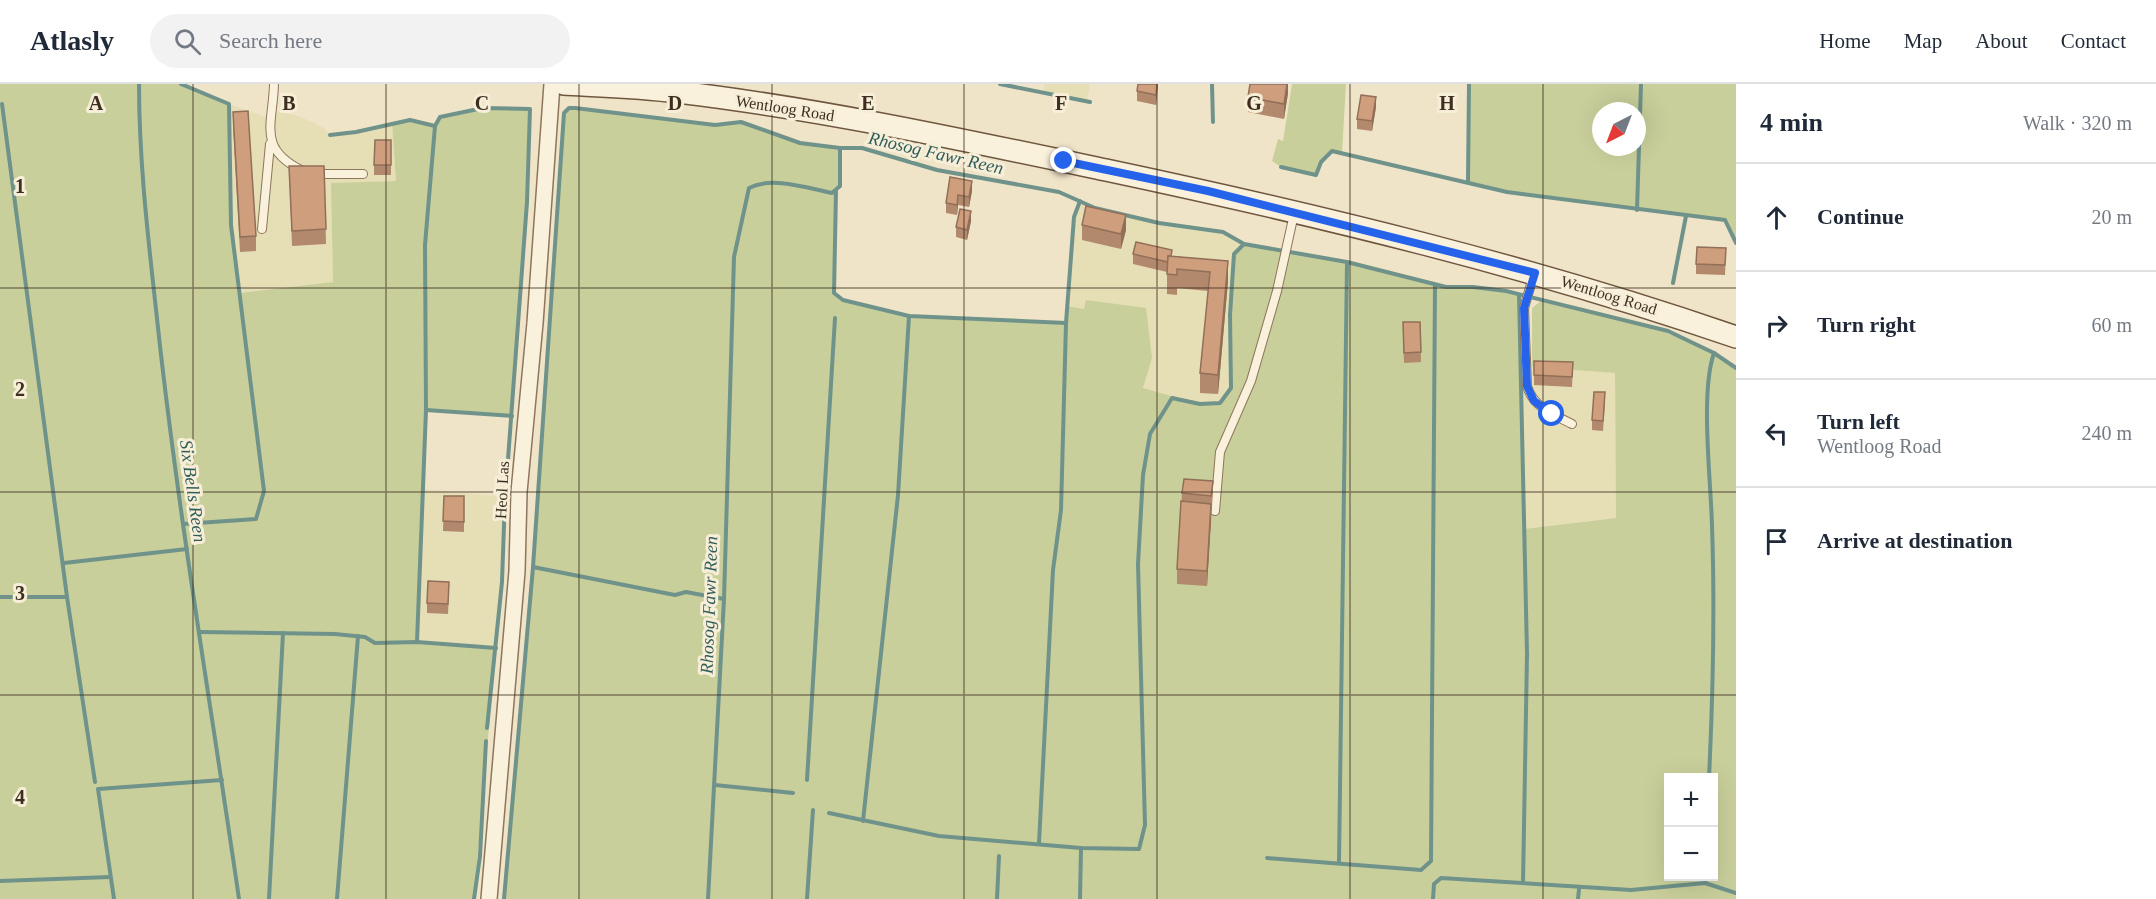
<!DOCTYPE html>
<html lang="en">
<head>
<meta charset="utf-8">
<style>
	body { margin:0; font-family:Georgia,serif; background:#f2f2f3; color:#1f2937 }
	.controls { position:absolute; right:18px; bottom:18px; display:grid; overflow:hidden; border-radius:0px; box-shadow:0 6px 24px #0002 }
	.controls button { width:54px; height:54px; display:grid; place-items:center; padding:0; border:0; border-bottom:2px solid #e0e1e3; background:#fff; color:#1f2937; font:30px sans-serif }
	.compass { position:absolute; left:1592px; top:18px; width:54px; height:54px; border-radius:50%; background:#fff; box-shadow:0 6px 24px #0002; rotate:222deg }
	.stop { position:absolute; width:18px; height:18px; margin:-14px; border:4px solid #2563eb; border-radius:50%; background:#fff }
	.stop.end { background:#2563eb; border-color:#fff; box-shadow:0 2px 6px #0008 }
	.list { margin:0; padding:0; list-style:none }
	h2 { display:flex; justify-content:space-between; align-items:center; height:78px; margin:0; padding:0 24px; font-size:26px }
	h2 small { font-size:20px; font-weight:400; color:#747a83 }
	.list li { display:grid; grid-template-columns:39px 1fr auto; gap:18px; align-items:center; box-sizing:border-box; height:108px; padding:0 24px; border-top:2px solid #e0e1e3 }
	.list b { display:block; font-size:22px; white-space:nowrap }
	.list p { margin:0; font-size:20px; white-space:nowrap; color:#747a83 }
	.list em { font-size:20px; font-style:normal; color:#747a83 }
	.icon { flex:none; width:33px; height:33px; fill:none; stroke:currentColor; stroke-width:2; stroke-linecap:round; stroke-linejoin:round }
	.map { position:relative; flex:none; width:1736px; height:815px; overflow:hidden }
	header { display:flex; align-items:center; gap:36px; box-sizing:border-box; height:84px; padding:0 30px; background:#fff; border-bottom:2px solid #e0e1e3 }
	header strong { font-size:28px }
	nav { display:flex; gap:33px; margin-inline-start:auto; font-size:21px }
	.search { width:420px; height:54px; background:#f2f2f3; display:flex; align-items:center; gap:15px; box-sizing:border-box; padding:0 21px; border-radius:33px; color:#747a83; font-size:22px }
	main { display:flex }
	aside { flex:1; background:#fff }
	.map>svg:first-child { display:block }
</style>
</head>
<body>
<header>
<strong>Atlasly</strong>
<div class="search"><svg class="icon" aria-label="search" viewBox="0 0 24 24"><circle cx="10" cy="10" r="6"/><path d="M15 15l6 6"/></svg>Search here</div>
<nav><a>Home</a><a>Map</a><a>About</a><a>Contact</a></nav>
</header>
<main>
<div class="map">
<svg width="1736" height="815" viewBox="0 0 1736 815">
	<rect width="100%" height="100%" fill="#f0e4c8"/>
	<g fill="#e6deb5">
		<path d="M1044,0H1090L1087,17L1044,9Z"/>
		<path d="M229,20L266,33L271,26L299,32L324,44L330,51L356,48L392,38L396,97L331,99L333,198L239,209L231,141Z"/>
		<path d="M1080,117L1095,124L1159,139L1223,148L1244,160L1234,170L1230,231L1231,304L1220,319L1200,320L1143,304L1152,274L1087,216L1084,225L1067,222L1074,133Z"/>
		<path d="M1532,283L1615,289L1616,434L1524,445L1520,284Z"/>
		<path d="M423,405L505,413L502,498L496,564L417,558Z"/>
	</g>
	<g fill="#c9cf9b" fill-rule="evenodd">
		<path d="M0,0H181L229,20L231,141L240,209L333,198L331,99L396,97L392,38L410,36L434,42L440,33L483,24L530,25L527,118L512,332L426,327L417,558L496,564L474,815H0Z"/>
		<path d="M1292,0H1346L1342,69L1332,67L1321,78L1316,91L1281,83L1272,77L1278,55L1283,57Z"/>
		<path d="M1469,0H1736V159L1724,136L1507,108L1468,97ZM1601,27H1637V63H1601Z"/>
		<path d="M569,24L715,41L741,38L800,59L840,64V102L836,107L834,208L843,216L909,232L1066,239L1067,222L1084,225L1086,216L1146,224L1152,274L1143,304L1200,320L1220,319L1231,304L1230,231L1234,170L1244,160L1347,178L1446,203H1473L1519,211L1524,445L1616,434L1615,289L1532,283V224L1541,217C1612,234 1675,242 1736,284V815H504L533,483L553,205L562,37ZM1668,694H1714V792H1668Z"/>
	</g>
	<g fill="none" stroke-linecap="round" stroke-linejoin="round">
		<g stroke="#6f938a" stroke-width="4">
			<path d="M139,0C139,85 150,169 159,253C180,441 212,628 239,815"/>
			<path d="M181,0L229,20L231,141L264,407L256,435L183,440"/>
			<path d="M1000,0L1090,18"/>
			<path d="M1212,0L1213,38"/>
			<path d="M2,20L67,513L95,698"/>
			<path d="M330,51L356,48L410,36L435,42L440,33L483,24L530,25L527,118L507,389"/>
			<path d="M1281,83L1316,91L1321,78L1332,67L1507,108L1725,136L1736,159"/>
			<path d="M1468,97L1469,0"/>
			<path d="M836,107L834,209L843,216L909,232L1066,239"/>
			<path d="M1637,126L1641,0"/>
			<path d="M1673,199L1686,132"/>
			<path d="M1519,211L1527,570L1523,799"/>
			<path d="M426,326L512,332"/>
			<path d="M64,479L187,465"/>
			<path d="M533,483L675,511L686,508L724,515"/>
			<path d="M0,513H67"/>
			<path d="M200,548L335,550L365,553L375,559L417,558L496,564"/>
			<path d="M417,558L426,326L425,161L435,42"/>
			<path d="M487,644L502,498L505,413"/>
			<path d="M1709,694C1713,610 1715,526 1712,442C1711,397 1700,309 1714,269"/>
			<path d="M807,696L835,234"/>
			<path d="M715,701L793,709"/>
			<path d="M829,729L939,752L1081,764L1139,765L1145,741L1138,480L1143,391L1150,350L1172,314L1200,320L1220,319L1231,304L1230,231L1234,170L1244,160"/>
			<path d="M863,737L898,411L909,232"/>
			<path d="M1039,759L1053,486L1061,426L1066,239L1074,133L1080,117"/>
			<path d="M1267,774L1421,786L1431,777L1435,201"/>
			<path d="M1339,779L1347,178"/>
			<path d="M0,797L110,793"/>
			<path d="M1705,799L1706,792"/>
			<path d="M114,815L98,705L222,696"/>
			<path d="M269,815L283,549"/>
			<path d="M337,815L358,552"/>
			<path d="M474,815L480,772L486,657"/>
			<path d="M504,815L533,483L564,29L569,24H575L715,41L741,38L800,59L840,64"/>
			<path d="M708,815L724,515L734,173L749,104C772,92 807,104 832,109L840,102V64H862L937,86L1059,108L1095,124L1159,139L1223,148L1244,160L1347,178L1446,203H1473L1506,207L1668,247L1714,269L1736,284"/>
			<path d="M807,815L813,726"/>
			<path d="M997,815L999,772"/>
			<path d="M1080,815L1081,764"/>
			<path d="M1433,815L1434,800L1441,794L1631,806L1705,799L1736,809"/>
			<path d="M1578,815L1579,805"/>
		</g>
		<defs>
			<g id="service">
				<path d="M274,0C273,40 257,64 301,86"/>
				<path d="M315,90H363"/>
				<path d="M262,145L270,60"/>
				<path d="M1534,190L1524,224L1527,302C1533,323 1554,331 1572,340"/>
				<path d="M1215,427L1220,368L1251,297L1277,207L1294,130"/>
			</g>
			<path id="minor" d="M489,815L517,487L519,408L535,239L552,0"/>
			<path id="secondary" d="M563,0C601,2 640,3 678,8C821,25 964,56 1106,86C1318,131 1530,182 1736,253"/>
		</defs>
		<use href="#service" stroke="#8d765c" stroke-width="10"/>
		<use href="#minor" stroke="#8d765c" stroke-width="18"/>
		<use href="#secondary" stroke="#6f573f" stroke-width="24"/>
		<use href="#service" stroke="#faf1dc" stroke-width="8"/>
		<use href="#minor" stroke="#faf1dc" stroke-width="15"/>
		<use href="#secondary" stroke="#faf1dc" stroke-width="21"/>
	</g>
	<g fill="#b2896c">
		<path d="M1158,0L1156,21L1137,17V7Z"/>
		<path d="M1288,0V9L1284,35L1248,28V13Z"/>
		<path d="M1376,23L1372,47L1357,45V35Z"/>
		<path d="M233,28L256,152V167L240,168L233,43Z"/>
		<path d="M391,56V91H374V81Z"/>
		<path d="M289,82H324L326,160L292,162Z"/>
		<path d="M950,93L972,107L969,123L958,121L957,131L946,129V119Z"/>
		<path d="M971,137L967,156L956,153V143Z"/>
		<path d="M1082,141L1126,146L1121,165L1082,156Z"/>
		<path d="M1726,164L1725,191L1696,190V180Z"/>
		<path d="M1133,170L1172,172L1228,177V197L1218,310L1200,309V289L1208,207L1177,204V211L1167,210V188L1133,180Z"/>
		<path d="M1403,238H1420L1421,278L1404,279Z"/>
		<path d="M1534,277L1573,278L1572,303L1534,301Z"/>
		<path d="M1605,318L1603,347L1592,346V336Z"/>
		<path d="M1213,407L1207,502L1177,500V485L1182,409Z"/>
		<path d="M444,412H464V448L443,447Z"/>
		<path d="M449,508L448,530L427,529V519Z"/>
	</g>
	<g fill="#916f58">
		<path d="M1157,0H1158L1156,21V11Z"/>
		<path d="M1287,0H1288V9L1284,35V20Z"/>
		<path d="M1376,13V23L1372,47V37Z"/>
		<path d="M972,97V107L969,123V113Z"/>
		<path d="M958,111V121L957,131V121Z"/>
		<path d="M971,127V137L967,156V146Z"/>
		<path d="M1126,131V146L1121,165V150Z"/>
		<path d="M1228,177V197L1218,310V291Z"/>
		<path d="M1211,420V434L1207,502V487Z"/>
	</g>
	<g fill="#cf9f7d" stroke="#916f58" stroke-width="1.5">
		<path d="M1138,0H1157L1156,11L1137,7Z"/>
		<path d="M1250,0H1287L1284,20L1248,13Z"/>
		<path d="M1361,11L1376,13L1372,37L1357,35Z"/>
		<path d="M248,27L256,152L240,153L233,28Z"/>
		<path d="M375,56H391V81H374Z"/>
		<path d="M289,82H324L326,145L292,147Z"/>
		<path d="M950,93L972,97L969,113L958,111L957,121L946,119Z"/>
		<path d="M1086,122L1126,131L1121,150L1082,141Z"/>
		<path d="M960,125L971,127L967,146L956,143Z"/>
		<path d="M1136,158L1172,166L1171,172H1168V178L1133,170Z"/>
		<path d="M1697,163L1726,164L1725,181L1696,180Z"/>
		<path d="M1168,172L1228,177L1218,291L1200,289L1210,188L1177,185V191L1167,190Z"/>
		<path d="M1403,238H1420L1421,268L1404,269Z"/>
		<path d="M1534,277L1573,278L1572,293L1534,291Z"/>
		<path d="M1594,308H1605L1603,337L1592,336Z"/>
		<path d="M1184,395L1213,397L1211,412L1182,409Z"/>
		<path d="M444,412H464V438L443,437Z"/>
		<path d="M1181,417L1211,420L1207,487L1177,485Z"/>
		<path d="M428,497L449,498L448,520L427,519Z"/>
	</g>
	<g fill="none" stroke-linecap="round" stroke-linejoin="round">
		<path stroke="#2563eb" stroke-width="8" d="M1064,77L1208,107L1535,189L1524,224L1527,302L1534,317L1552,330"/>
	</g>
	<path fill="none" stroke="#3d2e20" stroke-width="1.5" stroke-opacity="0.55" d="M193,0V815M386,0V815M579,0V815M772,0V815M964,0V815M1157,0V815M1350,0V815M1543,0V815M0,204H1736M0,408H1736M0,611H1736"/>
	<g text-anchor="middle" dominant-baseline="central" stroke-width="6" stroke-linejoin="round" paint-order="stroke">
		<g font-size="16" fill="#3d2e20" stroke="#f7eed8">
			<text transform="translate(785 24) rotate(9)">Wentloog Road</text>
			<text transform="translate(1609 211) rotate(17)">Wentloog Road</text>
			<text transform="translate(502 406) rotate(-87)">Heol Las</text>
		</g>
		<g font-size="18" font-style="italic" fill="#2f5d5a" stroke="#f7eed8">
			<text transform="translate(936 69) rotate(13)">Rhosog Fawr Reen</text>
			<text transform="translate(193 407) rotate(82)">Six Bells Reen</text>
			<text transform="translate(709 521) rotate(-88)">Rhosog Fawr Reen</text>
		</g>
	</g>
	<g font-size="20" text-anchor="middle" font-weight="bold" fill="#3d2e20" stroke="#f7eed8" stroke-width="6" stroke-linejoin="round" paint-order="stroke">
		<text x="96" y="26">A</text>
		<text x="289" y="26">B</text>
		<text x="482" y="26">C</text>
		<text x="675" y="26">D</text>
		<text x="868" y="26">E</text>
		<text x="1061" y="26">F</text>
		<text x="1254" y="26">G</text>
		<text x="1447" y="26">H</text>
		<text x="20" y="109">1</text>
		<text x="20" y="312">2</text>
		<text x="20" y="516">3</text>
		<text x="20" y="720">4</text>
	</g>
</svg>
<div class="controls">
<button>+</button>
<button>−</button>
</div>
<svg class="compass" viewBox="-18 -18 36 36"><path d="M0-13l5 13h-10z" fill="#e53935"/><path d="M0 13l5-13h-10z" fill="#747a83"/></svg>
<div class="stop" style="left:1552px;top:330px"></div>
<div class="stop end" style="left:1064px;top:77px"></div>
</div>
<aside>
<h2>4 min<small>Walk · 320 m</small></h2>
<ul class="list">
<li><svg class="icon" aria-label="ahead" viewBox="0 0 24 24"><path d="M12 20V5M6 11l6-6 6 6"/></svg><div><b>Continue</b></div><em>20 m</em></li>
<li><svg class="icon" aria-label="right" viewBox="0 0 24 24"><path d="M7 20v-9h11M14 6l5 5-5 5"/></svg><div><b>Turn right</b></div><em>60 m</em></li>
<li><svg class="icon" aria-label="left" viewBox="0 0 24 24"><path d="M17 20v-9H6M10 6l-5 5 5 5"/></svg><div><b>Turn left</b><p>Wentloog Road</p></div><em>240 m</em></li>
<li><svg class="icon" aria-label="arrive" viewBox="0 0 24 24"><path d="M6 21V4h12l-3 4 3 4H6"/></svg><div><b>Arrive at destination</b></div></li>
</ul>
</aside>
</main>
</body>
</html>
